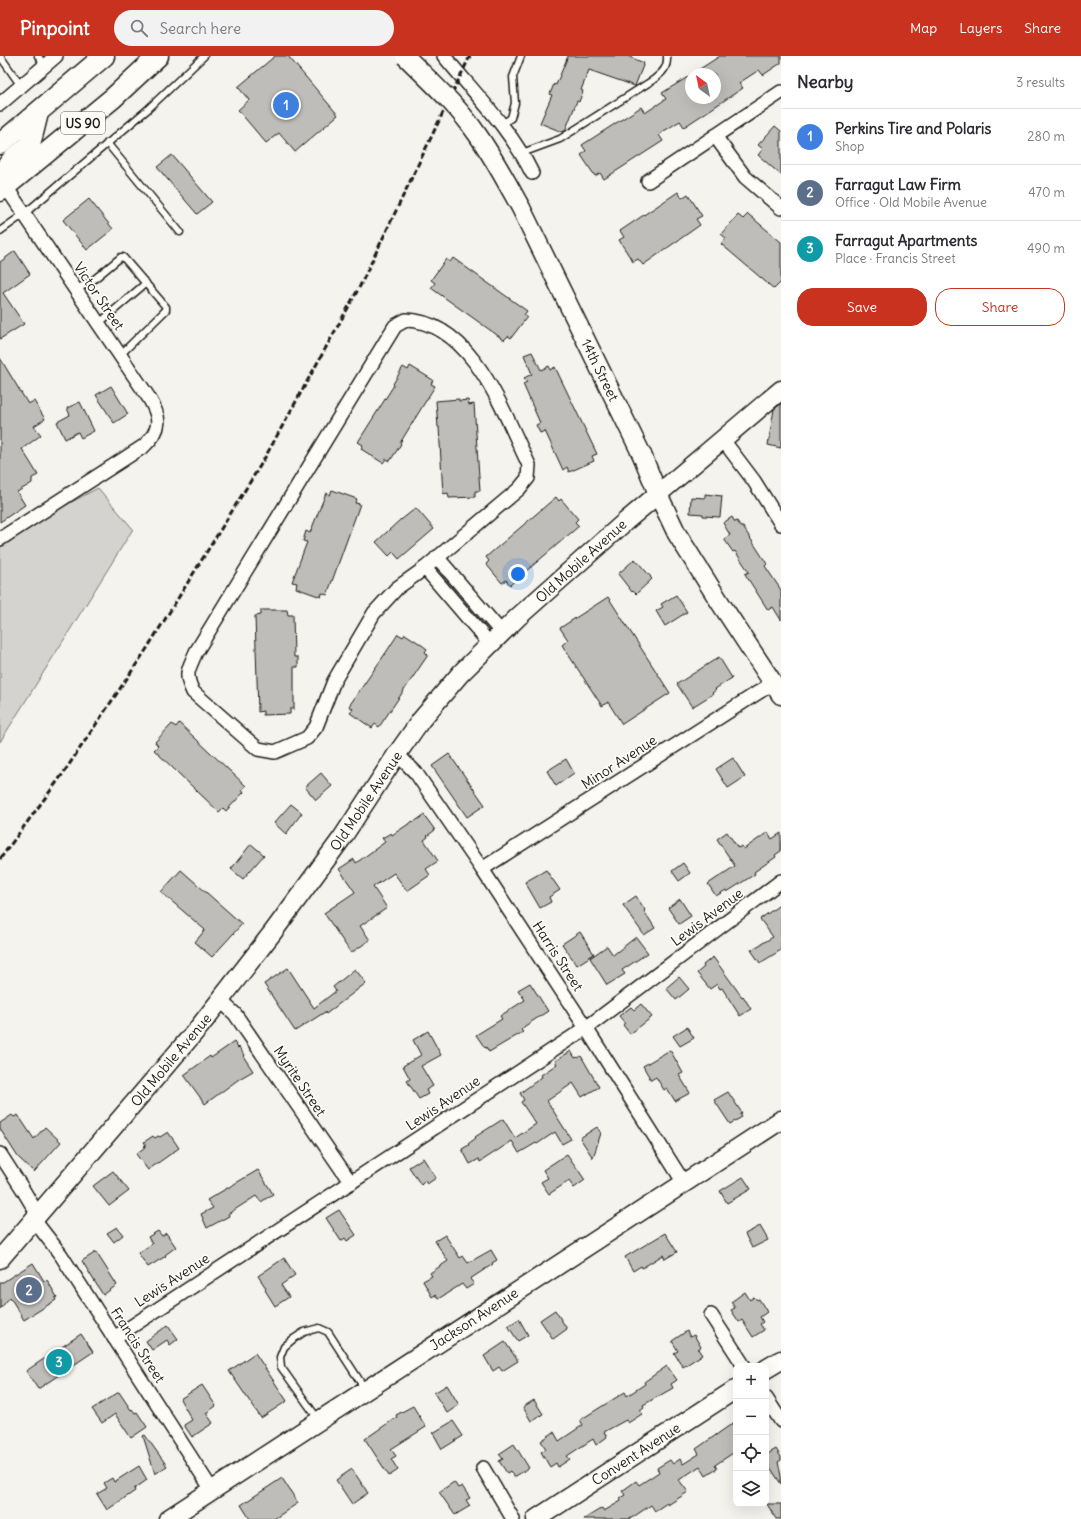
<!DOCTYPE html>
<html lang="en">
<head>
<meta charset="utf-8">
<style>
	body { margin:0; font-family:Delius,sans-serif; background:#f2f2f3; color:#2b2b33 }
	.controls { position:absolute; right:12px; bottom:12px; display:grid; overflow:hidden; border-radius:8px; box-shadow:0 4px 16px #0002 }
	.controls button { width:36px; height:36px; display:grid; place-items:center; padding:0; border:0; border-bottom:1px solid #e1e1e2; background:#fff; color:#2b2b33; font:20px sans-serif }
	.compass { position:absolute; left:685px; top:12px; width:36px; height:36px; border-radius:50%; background:#fff; box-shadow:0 4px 16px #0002; rotate:327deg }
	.you { position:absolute; left:518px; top:518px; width:14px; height:14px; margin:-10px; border:3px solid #fff; border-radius:50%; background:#1a73e8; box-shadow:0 0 0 6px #1a73e833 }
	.badge { display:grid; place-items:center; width:26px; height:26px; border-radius:50%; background:#c8321e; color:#fff; font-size:13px; font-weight:700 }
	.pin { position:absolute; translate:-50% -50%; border:2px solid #fff; box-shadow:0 1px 4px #0006 }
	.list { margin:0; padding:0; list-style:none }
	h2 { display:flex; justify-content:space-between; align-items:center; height:52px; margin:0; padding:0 16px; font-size:17px }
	h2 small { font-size:13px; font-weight:400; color:#7c7c81 }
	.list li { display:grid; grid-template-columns:26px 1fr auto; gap:12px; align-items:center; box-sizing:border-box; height:56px; padding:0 16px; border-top:1px solid #e1e1e2 }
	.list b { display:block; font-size:15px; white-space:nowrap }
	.list p { margin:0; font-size:13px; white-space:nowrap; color:#7c7c81 }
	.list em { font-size:13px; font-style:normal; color:#7c7c81 }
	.actions { display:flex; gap:8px; padding:12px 16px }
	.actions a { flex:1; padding:9px 0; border:1px solid #c8321e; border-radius:16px; text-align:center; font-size:14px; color:#c8321e }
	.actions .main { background:#c8321e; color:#fff }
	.icon { flex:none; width:22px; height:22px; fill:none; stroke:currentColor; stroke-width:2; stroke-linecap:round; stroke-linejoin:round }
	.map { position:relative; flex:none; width:781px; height:1463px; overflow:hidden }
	header { display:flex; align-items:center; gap:24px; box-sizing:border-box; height:56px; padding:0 20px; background:#c8321e; color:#fff }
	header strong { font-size:19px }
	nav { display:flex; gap:22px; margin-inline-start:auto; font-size:14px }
	.search { width:280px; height:36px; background:#f2f2f3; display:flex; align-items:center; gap:10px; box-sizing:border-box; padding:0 14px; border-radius:22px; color:#7c7c81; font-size:15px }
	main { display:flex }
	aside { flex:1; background:#fff }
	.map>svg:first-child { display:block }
</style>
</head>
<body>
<header>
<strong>Pinpoint</strong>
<div class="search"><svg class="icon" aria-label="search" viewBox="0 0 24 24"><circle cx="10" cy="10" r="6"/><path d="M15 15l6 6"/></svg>Search here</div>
<nav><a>Map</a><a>Layers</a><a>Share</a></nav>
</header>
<main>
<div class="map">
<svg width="781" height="1463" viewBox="0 0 781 1463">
	<rect width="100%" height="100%" fill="#f4f3ee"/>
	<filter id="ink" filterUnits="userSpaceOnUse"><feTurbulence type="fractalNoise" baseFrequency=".025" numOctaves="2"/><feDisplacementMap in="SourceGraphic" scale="8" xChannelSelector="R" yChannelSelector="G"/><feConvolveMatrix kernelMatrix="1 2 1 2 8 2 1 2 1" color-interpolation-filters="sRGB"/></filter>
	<g filter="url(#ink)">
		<path fill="#d4d3cf" stroke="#787876" d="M98,432L133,473L0,686V484Z"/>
		<g fill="#bebdba" stroke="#1c1c1c">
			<path d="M275,0H288L338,59L295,96L279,77L266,87L238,54L249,44L238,31Z"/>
			<path d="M568,0H627L644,7L635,30L589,14L581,34L583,35L579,46L577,45L565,75L562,76L540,67L552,39L550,38L554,28L556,29Z"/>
			<path d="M720,0H781V7L763,19L759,14L739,27L743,32L684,71L680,65L664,75L659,79L663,85L604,123L600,117L595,120L581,99L586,95L582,89L641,51L645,57L666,43L662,37L691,19V42H715V18H692Z"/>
			<path d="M775,70L781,75V119L758,99L763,93L758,89Z"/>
			<path d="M172,99L212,146L197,158L157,111Z"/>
			<path d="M678,136L682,142L688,138L702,160L696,163L700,169L643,209L638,203L633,206L619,184L624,181L620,175Z"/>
			<path d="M89,143L113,173L87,194L63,164Z"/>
			<path d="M748,158L781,186V226L774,233L721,188L726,182L721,178L738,159L743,163Z"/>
			<path d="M15,195L30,218L3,237L24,268L0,283V206Z"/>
			<path d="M453,202L527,255L524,259L527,261L511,282L508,280L504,284L431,232L435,227L431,224L446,203L450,206Z"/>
			<path d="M532,296L541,314L549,310L550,314L555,311L597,398L592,400L594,405L569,416L567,411L563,414L545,375L540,377L536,369L540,367L523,328L527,326L524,322L532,318L524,299Z"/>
			<path d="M0,302L28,348L34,345L45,363L34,370L41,379L22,393L38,419L32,422V427L17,436L25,449L0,466Z"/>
			<path d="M410,310L433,324L431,328L435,330L400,387L401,388L390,405L386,403L383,407L361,393L363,389L358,386L394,329L393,328L403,311L408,314Z"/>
			<path d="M111,330L128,358L114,367L96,339Z"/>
			<path d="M459,343V345L468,344L469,349L474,348L480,435H475V441L449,442L448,437L443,438L439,371H438L436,345Z"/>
			<path d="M80,346L94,375L81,382L78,376L65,383L57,366L70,359L67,352Z"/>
			<path d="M781,348V392L768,389L774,353Z"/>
			<path d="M332,434L357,443L355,447L360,448L327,539L322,537L321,541L296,532L297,527L292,526L307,486L303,485L306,475L310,477L326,437L330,439Z"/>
			<path d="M705,438L722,440L720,461L703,460V458L690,457L691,441L705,442Z"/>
			<path d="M556,441L559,445L561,443L578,463L575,466L579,470L510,529L506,524L502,527L486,508L489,505L486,501Z"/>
			<path d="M416,452L434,473L399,503L393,496L389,500L376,486L401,463V464Z"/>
			<path d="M732,461L735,466L737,465L741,471H743L767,508L765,510L781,534V564L773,551L768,554L745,518L749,516L735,495L733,496L724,483L730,479L723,467Z"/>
			<path d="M635,503L651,521H650L652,523L636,538L633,535L632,536L618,518Z"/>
			<path d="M676,539L687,556L665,570L656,555L663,551L661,548Z"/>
			<path d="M608,541L670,637L622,668L608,646L602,650L562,589L568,584L560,572Z"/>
			<path d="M261,554H287L288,559H293L294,601H298V611H294V653H290V658L263,659V655L258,656L255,560L261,559Z"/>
			<path d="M398,578L403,581L405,578L419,587L427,593L425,596L428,599L379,671L375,668L372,672L350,657L353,653L349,650L387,595Z"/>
			<path d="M719,601L732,622L715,633L716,634L712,637L713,638L692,651L677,628Z"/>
			<path d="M179,667L246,730L242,733L244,736L226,755L223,752L219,756L154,694L158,690L155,686L172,668L176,671Z"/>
			<path d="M449,698L485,749L467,761L432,710Z"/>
			<path d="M733,702L745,721L728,732L716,713Z"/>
			<path d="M566,703L574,717L556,730L547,715Z"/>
			<path d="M321,717L332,730L316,744L305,731Z"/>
			<path d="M291,748L302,757L286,778L274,767Z"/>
			<path d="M424,759L435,774L427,780L428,781L424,784L438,805L426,813L430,819L407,835L394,817L373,831L387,852L360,870L370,884L351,897L324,857L355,836L339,813L354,803L356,807L385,786L382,782L391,777L392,779L413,765L414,766Z"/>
			<path d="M727,776L738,792L742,790L744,793L768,776L772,783L781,777V795L775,799L776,801L754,816L755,818L727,836L726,834L716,840L708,828L735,810L717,783Z"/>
			<path d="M251,788L264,799L243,823L231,813Z"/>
			<path d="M683,807L690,817L679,825L672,815Z"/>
			<path d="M181,814L242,868L212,901L195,886L205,874L161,836Z"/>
			<path d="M546,814L560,834L549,841L551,846L540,852L525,826Z"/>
			<path d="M636,840L645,854L644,855L655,872L644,879L623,849Z"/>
			<path d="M680,843L691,860L679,868L668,852Z"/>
			<path d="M781,848V894L760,907L751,894L773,881L760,863Z"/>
			<path d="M580,876L594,898L577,909L562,888Z"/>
			<path d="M636,881L648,897L622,914L625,918L607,929L590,902L607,890L613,899Z"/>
			<path d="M713,901L742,941L743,940L751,953L740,960L722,932L720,933L717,928L710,933L697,917L704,911L703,909Z"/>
			<path d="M288,912L314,952L336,935L333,931L355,913L366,927L326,958L325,956L295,975L264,928Z"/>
			<path d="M679,921L689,933L676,944L666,932Z"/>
			<path d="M530,927L548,955L525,970L521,974L523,976L489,996L486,991L485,992L476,979L502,963L500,960L525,944L518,934Z"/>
			<path d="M641,948L652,961L630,978L623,969L625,967L619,960L631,951L634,954Z"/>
			<path d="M687,971L694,982L680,990L673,980Z"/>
			<path d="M428,975L441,999L421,1010L433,1030L426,1034L428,1038L419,1043L407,1025L410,1023L403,1010L421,999L413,984Z"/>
			<path d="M234,986L238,992L239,991L244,999L243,1000L253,1015L239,1023L205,1048L184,1019L210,1000L211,1002Z"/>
			<path d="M670,994L683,1017L679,1019L690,1037L675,1045L667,1032L664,1034L656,1021L651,1024L643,1010Z"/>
			<path d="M571,995L575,1002L577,1001L578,1002L581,1000L599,1031L582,1041L573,1027L547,1045L571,1083L562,1088L555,1076L537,1088L536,1087L519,1097L512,1085L480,1106L479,1103L470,1108L462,1093L469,1089L468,1088L476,1082L475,1081L503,1063L515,1082L536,1068L521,1046L524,1044L520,1037L542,1021L541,1019L557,1008L555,1005Z"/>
			<path d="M728,1036L742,1057L740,1058L742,1061L730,1068L714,1044Z"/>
			<path d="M12,1059L14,1061L18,1059L34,1083L45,1071L61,1086L34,1116L18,1101L0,1073V1067Z"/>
			<path d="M597,1071L601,1077L593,1102L580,1082Z"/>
			<path d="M168,1076L179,1092L148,1114L136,1098L145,1091L144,1090L146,1089L144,1086L153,1080L155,1082L158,1080L160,1081Z"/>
			<path d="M567,1098L585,1124L574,1132L569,1125L549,1138L541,1126L548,1122L543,1114Z"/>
			<path d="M423,1102L436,1122L427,1128L425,1125L421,1129L409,1111Z"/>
			<path d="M258,1114L273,1138L261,1146L256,1140L228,1158L229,1160L207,1172L201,1158L213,1152L207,1144Z"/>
			<path d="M113,1115L129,1135L109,1150L93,1130Z"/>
			<path d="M743,1121L751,1133L727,1147L720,1135Z"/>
			<path d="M339,1154L356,1179L347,1185L345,1182L341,1185L326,1162Z"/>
			<path d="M760,1170L768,1184L752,1192L745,1178Z"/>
			<path d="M117,1171L123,1179L114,1186L107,1177Z"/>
			<path d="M158,1175L162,1180L166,1177L176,1191L165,1199L166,1200L148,1211L138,1197L152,1188L148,1181Z"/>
			<path d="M665,1177L677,1196L665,1203L663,1199L642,1212L641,1210L633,1215L625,1201Z"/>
			<path d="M445,1179L460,1202L463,1200L468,1207L491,1194L497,1204L492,1207L493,1208L470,1223L474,1228L466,1233L462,1228L438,1243L435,1239L432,1241L423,1225L432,1220L430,1217L448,1205L435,1185Z"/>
			<path d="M96,1196L117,1229L103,1239L82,1205Z"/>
			<path d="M284,1202L295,1219L281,1229L289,1241L275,1250L265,1234L266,1232L258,1220Z"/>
			<path d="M33,1207L44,1225L47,1224L57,1241L55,1242L56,1244L24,1264L10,1241L0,1253V1226H3Z"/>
			<path d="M745,1236L750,1244L754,1241L757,1244L759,1243L767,1256L760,1261L763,1266L760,1268L764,1274L753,1281L742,1264L739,1266L731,1254L735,1252L731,1246Z"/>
			<path d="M555,1254L567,1273L553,1283L540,1264Z"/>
			<path d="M519,1263L528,1279L518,1285L508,1270Z"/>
			<path d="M168,1269L178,1283L170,1289L167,1284L152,1294L146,1285Z"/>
			<path d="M687,1275L690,1281L694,1279L701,1291L698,1293L702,1299L683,1311L674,1297L678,1295L672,1285Z"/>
			<path d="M81,1278L93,1296L38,1333L26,1315Z"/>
			<path d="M505,1286L518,1305L502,1315L499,1311L493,1315L484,1300Z"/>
			<path d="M255,1297L287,1345L261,1362L229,1315Z"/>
			<path d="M667,1310L677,1324L671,1328L673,1332L643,1349L644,1351L640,1354L642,1358L628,1367L626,1364L604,1376L607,1381L596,1389L593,1383L567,1400L570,1403L558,1411L556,1407L550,1411L541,1396L546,1393L541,1385L554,1376L559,1385L583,1369L580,1364L625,1336L627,1340L645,1328L644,1326Z"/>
			<path d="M202,1329L216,1350L206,1357L213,1367L192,1381L184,1369L192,1364L180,1343Z"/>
			<path d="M447,1329L459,1349L447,1357L434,1337Z"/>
			<path d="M119,1336L131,1354L132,1353L135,1357L137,1356L147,1371L131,1382L115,1358L102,1367L92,1353Z"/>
			<path d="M534,1344L543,1358L531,1365L523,1351Z"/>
			<path d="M413,1350L426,1371L391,1393L396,1400L391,1403L398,1414L389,1420L365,1383L397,1361L396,1359Z"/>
			<path d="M453,1365L463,1380L442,1393L433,1377Z"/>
			<path d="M736,1365V1395L715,1409L717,1413L706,1420L700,1410L679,1424L688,1436L668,1449L667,1447L655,1455L651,1449L630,1463H584L602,1452L604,1455L621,1445L620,1442L625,1439L622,1435L636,1425L639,1429L659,1416L657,1412L670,1404L673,1408L680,1403L683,1408L699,1398L696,1393Z"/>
			<path d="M145,1379L167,1410L155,1418L143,1380Z"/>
			<path d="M514,1388L529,1412L514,1421L510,1415L507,1417L499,1405L503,1403L499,1398Z"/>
			<path d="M776,1393L781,1401V1404L778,1406L781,1420V1428L766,1405V1399Z"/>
			<path d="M139,1410L147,1424L134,1433L135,1435L107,1454L97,1438L107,1432L104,1427L112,1422L114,1426Z"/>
			<path d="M352,1413L368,1437L352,1448L336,1424Z"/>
			<path d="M282,1422L298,1447L274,1463H250L241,1449Z"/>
			<path d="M454,1426L458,1432L462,1430L470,1442L466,1444L470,1450L455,1459L439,1436Z"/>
			<path d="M767,1448H781V1463H776Z"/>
		</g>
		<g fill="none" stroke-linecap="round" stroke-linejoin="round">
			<defs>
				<g id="lane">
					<path d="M0,0L21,30"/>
					<path d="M38,0L45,10"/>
					<path d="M502,68L511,62L515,47L513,21L521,0"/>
					<path d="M107,87L180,176"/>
					<path d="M522,97L560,83L653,24C662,17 668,12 667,0"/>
					<path d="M0,175L24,158L147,54L204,0"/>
					<path d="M75,234L92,225L121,201H123L166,251V254L120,299"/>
					<path d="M98,268L146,227"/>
					<path d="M318,1363L281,1311L280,1301L284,1291L292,1284L304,1276L319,1272L328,1276L365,1333"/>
				</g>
				<g id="street">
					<path d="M444,0C475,38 510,72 532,117"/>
					<path d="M0,48L56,0"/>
					<path d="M715,80L745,121L781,152"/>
					<path d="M648,125L781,36"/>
					<path d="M406,264C473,266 504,358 529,409L528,422L519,433L425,512L397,532L374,557L334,625L316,671L307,682L275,696L258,693L193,636C184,617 188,615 196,596L395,270Z"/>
					<path d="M723,384L754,425L781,468"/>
					<path d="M0,483L144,390C162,373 161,362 149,342L6,131"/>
					<path d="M437,501L502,577"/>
					<path d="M425,512L490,588"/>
					<path d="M397,698L416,717L482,813L586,972L684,1127"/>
					<path d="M482,813L773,627"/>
					<path d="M220,944L235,958L351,1127"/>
					<path d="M0,1098L22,1132L38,1159"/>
					<path d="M34,1164L61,1199L212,1434"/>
					<path d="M711,1259L744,1310"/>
					<path d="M114,1282L586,972L781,825"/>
					<path d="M766,1342L781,1365"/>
					<path d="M483,1412L513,1463"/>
				</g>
				<g id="secondary">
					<path d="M642,399L658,438L677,478L721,548L781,639"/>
					<path d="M0,1203L200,970L273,876L342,782L397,698L421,664L461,617L518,561L626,465L781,334"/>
					<path d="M766,1313L781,1304"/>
					<path d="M168,1463L781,1064"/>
					<path d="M536,1463L736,1333"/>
				</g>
				<g id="primary">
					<path d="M0,88L104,0"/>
					<path d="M6,131L3,124L5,113L12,104L30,89L38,57"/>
					<path d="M0,135L113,42L158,0"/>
				</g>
			</defs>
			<use href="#lane" stroke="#1c1c1c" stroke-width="9"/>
			<use href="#street" stroke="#1c1c1c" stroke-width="16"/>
			<use href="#secondary" stroke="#1c1c1c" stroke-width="21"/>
			<use href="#primary" stroke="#1c1c1c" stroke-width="23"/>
			<use href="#lane" stroke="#fdfcf7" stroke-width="6"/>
			<use href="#street" stroke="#fdfcf7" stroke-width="13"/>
			<use href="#secondary" stroke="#fdfcf7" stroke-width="18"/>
			<use href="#primary" stroke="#fdfcf7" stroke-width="20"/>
			<path stroke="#1c1c1c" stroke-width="3" stroke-dasharray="6 3" stroke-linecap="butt" d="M0,803L62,719L146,594L263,405L360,230L470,0"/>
			<defs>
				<path id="secondary-bridge" d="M405,0C430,25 457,49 477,78C494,102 507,127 521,152L642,399"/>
			</defs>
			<use href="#secondary-bridge" stroke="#1c1c1c" stroke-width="21" stroke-linecap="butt"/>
			<use href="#secondary-bridge" stroke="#fdfcf7" stroke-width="18"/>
		</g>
	</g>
	<g text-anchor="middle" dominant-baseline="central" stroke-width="3.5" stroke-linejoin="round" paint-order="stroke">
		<rect fill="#fdfcf7" stroke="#605f5e" stroke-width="1" x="61" y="56" width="44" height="22" rx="3"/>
		<g font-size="13" font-weight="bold" fill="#1c1c1c">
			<text x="83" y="67">US 90</text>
		</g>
		<g font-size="14" fill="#1c1c1c" stroke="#fdfcf7">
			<text transform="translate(99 240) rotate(56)">Victor Street</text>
			<text transform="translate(600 314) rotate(64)">14th Street</text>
			<text transform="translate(581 505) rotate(-42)">Old Mobile Avenue</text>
			<text transform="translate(619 706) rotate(-33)">Minor Avenue</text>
			<text transform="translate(366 745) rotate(-56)">Old Mobile Avenue</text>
			<text transform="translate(707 861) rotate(-37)">Lewis Avenue</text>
			<text transform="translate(558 900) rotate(57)">Harris Street</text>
			<text transform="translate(171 1004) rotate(-50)">Old Mobile Avenue</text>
			<text transform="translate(300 1025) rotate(56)">Myrite Street</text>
			<text transform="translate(443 1047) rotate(-34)">Lewis Avenue</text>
			<text transform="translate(172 1224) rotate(-33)">Lewis Avenue</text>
			<text transform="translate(474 1263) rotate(-33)">Jackson Avenue</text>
			<text transform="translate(138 1289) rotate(57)">Francis Street</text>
			<text transform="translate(636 1398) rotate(-33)">Convent Avenue</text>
		</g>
	</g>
</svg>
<div class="controls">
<button>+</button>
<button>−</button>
<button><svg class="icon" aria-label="locate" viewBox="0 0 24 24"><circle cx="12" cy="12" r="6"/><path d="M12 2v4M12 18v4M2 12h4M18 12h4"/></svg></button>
<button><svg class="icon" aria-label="layers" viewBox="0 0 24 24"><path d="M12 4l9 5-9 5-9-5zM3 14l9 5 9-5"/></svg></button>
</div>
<svg class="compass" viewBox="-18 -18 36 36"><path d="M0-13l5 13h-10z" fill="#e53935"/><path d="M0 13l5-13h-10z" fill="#7c7c81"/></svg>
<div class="you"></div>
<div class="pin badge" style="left:286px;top:49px;background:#3f7fe0">1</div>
<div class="pin badge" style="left:29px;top:1234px;background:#5c6f8a">2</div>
<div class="pin badge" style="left:59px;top:1306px;background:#0f9aa8">3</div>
</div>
<aside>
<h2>Nearby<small>3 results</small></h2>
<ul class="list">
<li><span class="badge" style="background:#3f7fe0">1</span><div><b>Perkins Tire and Polaris</b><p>Shop</p></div><em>280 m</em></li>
<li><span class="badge" style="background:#5c6f8a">2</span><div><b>Farragut Law Firm</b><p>Office · Old Mobile Avenue</p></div><em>470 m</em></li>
<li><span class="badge" style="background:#0f9aa8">3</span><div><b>Farragut Apartments</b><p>Place · Francis Street</p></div><em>490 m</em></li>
</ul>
<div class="actions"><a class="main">Save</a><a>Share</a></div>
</aside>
</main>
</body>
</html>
